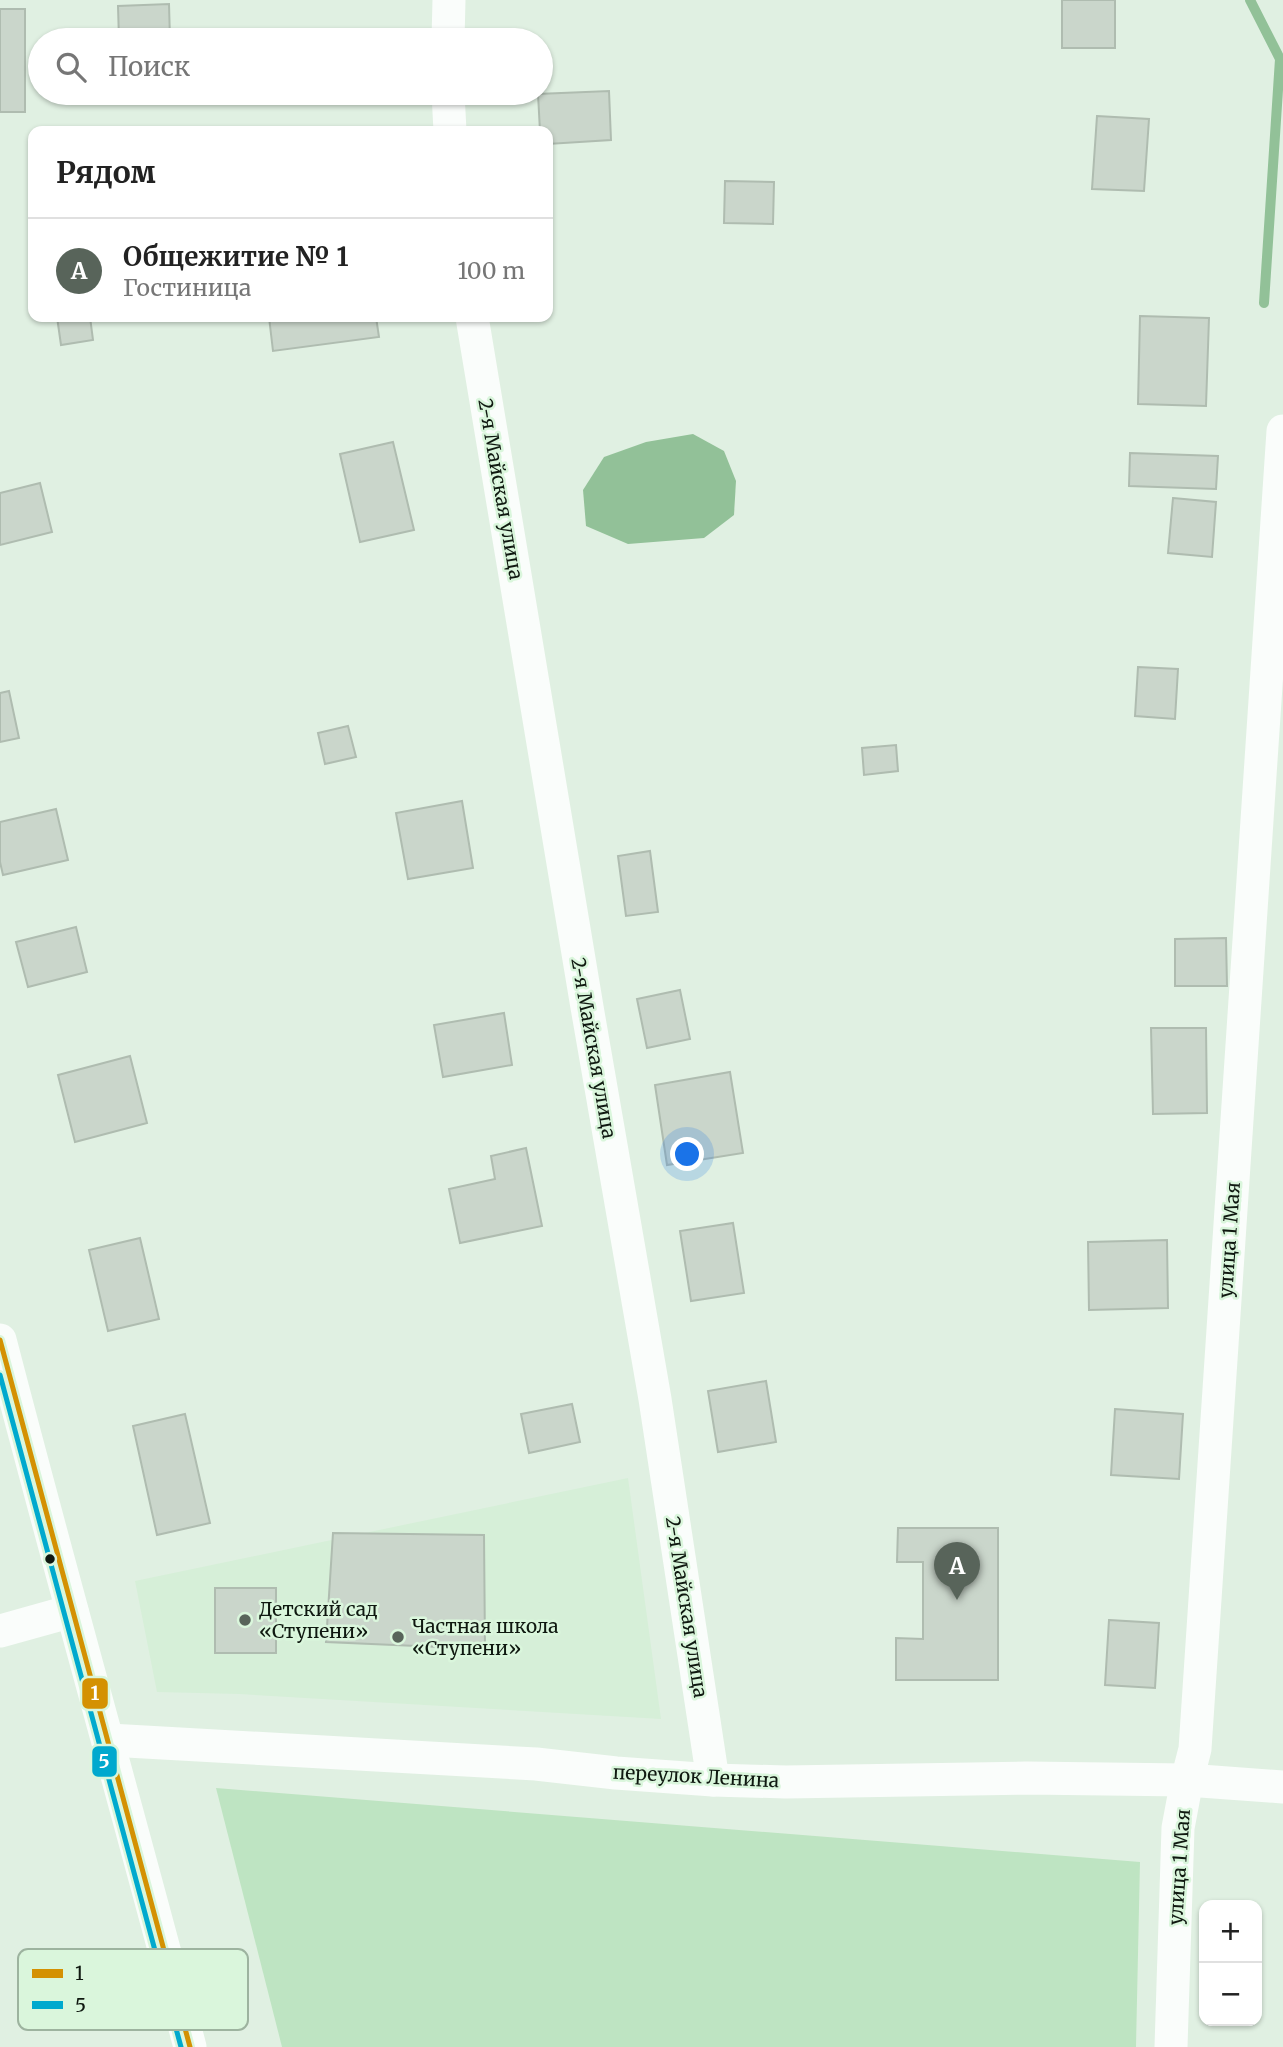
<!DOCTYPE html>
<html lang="ru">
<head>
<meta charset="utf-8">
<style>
	body { margin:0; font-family:Merriweather,serif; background:#f6f6f6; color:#222 }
	.controls { position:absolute; right:21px; bottom:21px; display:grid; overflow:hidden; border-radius:14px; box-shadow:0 2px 5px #0004 }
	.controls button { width:63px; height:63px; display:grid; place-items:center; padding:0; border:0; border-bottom:2px solid #e0e0e0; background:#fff; color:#222; font:35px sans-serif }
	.you { position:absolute; left:688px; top:1155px; width:24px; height:24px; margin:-18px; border:5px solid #fff; border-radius:50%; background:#1a73e8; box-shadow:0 0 0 10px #1a73e833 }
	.badge { display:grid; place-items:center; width:46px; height:46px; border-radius:50%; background:#58645a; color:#fff; font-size:23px; font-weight:700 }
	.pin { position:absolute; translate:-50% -58px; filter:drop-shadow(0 2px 4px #0008) }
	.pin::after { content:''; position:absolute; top:37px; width:24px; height:21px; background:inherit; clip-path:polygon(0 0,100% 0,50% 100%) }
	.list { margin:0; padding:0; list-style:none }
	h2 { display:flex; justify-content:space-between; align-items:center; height:91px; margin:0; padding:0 28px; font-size:30px }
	h2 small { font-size:23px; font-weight:400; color:#767676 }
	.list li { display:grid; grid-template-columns:46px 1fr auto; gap:21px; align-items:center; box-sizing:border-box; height:105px; padding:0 28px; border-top:2px solid #e0e0e0 }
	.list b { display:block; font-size:26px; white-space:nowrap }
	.list p { margin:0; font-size:23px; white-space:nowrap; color:#767676 }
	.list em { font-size:23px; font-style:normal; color:#767676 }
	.icon { flex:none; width:38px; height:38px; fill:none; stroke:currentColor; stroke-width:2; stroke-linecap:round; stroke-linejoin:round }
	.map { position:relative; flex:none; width:1283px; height:2047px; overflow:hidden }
	.search { position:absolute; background:#fff; box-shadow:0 2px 5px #0004; left:28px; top:28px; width:525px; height:77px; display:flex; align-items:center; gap:18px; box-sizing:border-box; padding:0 24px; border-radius:38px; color:#767676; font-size:26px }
	.panel { position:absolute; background:#fff; box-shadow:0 2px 5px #0004; left:28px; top:126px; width:525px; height:196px; border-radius:14px }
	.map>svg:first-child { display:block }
</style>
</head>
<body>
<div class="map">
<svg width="1283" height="2047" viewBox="0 0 1283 2047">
	<rect width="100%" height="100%" fill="#e0f0e2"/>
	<path fill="#d6efd8" d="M628,1478L661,1719L239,1694L157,1692L135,1581Z"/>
	<path fill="#bee4c2" d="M216,1788L1140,1862L1136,2047H282Z"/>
	<path fill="#92c198" d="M693,434L724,451L736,481L734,515L704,538L628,544L586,526L583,490L604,457L646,442Z"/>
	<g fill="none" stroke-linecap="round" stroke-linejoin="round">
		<path stroke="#92c198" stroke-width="10" d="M1250,0L1280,59L1264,303"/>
	</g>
	<g fill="#cad6cb" stroke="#afbcb0" stroke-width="2">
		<rect x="1062" y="0" width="53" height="48"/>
		<path d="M169,4L170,40H119L118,6Z"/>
		<rect x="0" y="9" width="25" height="103"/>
		<rect x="219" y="35" width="75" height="5"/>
		<path d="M609,91L611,140L548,144V131H540L538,94Z"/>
		<rect x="219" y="93" width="75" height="5"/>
		<path d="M1097,116L1149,119L1144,191L1092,189Z"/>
		<path d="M725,181L774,182L773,224L724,223Z"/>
		<path d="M1140,316L1209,318L1206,406L1138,404Z"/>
		<path d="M57,317H90L93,340L61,345Z"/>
		<path d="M269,317H376L379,337L273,351Z"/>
		<path d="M393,442L414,530L360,542L340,454Z"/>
		<path d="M1130,453L1218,456L1216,489L1129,486Z"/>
		<path d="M40,483L52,532L0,545V493Z"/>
		<path d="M1173,498L1216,502L1212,557L1168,553Z"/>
		<path d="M1138,667L1178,669L1175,719L1135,716Z"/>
		<path d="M9,691L19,738L0,742V693Z"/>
		<path d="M348,726L356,757L325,764L318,733Z"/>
		<path d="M896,745L898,771L864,775L862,748Z"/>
		<path d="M462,801L473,868L408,879L396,813Z"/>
		<path d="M56,809L68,860L3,875L0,862V822Z"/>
		<path d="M650,851L658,912L626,916L618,856Z"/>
		<path d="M76,927L87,972L28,987L16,942Z"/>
		<path d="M1226,938L1227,986H1175V939Z"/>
		<path d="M680,990L690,1039L647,1048L637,999Z"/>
		<path d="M504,1013L512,1065L443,1077L434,1025Z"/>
		<path d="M1151,1028H1206L1207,1113L1153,1114Z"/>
		<path d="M130,1056L147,1123L75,1142L58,1075Z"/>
		<path d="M730,1072L743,1153L667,1165L655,1085Z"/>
		<path d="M526,1148L542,1226L460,1243L449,1189L495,1179L491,1156Z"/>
		<path d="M733,1223L744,1293L691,1301L680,1231Z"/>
		<path d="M140,1238L159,1319L108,1331L89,1250Z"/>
		<path d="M1167,1240L1168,1308L1089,1310L1088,1242Z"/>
		<path d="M766,1381L776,1442L718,1452L708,1391Z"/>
		<path d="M572,1404L580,1442L529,1453L521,1414Z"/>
		<path d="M1115,1409L1183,1414L1179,1479L1111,1475Z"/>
		<path d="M185,1414L210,1523L157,1535L133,1426Z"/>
		<path d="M898,1528H998V1680H896V1638L923,1639V1562H897Z"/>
		<path d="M333,1533L484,1535L485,1649L326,1642Z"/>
		<rect x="215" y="1588" width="61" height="65"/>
		<path d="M1109,1620L1159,1623L1155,1688L1105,1685Z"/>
	</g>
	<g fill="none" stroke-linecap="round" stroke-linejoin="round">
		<g stroke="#fafdfb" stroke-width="33">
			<path d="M448,40L449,0"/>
			<path d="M448,93L450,131"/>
			<path d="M472,317L587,1007L655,1399L713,1780"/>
			<path d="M0,1340C61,1576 128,1811 190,2047"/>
			<path d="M0,1631L72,1611"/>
			<path d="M109,1740L536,1764L616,1773L713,1780L786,1782L1026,1778L1187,1780L1283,1787"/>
			<path d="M1171,2047L1178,1828L1187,1780L1195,1749L1283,431"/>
		</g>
		<defs>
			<path id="bus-1" d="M0,1340L190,2047"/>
			<path id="bus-2" d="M0,1375L181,2047"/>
		</defs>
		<use href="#bus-1" stroke="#daf6dc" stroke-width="10"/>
		<use href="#bus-2" stroke="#daf6dc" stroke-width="10"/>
		<use href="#bus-1" stroke="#d49102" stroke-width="5"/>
		<use href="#bus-2" stroke="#00a9ce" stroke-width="5"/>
	</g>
	<circle fill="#0f1810" stroke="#daf6dc" stroke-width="2.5" cx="50" cy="1559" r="6"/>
	<g fill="#58645a" stroke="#daf6dc" stroke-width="2.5">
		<circle cx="245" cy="1620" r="7"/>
		<circle cx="398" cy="1637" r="7"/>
	</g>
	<g text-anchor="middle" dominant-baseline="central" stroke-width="5" stroke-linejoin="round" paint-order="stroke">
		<g font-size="19" fill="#0f1810" stroke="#daf6dc">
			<text transform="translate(501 489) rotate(80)">2-я Майская улица</text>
			<text transform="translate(594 1048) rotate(80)">2-я Майская улица</text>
			<text transform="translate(1229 1240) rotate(-86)">улица 1 Мая</text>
			<text transform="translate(687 1607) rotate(81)">2-я Майская улица</text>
			<text transform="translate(696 1776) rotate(3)">переулок Ленина</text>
			<text transform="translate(1179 1867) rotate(-86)">улица 1 Мая</text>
		</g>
		<g font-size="19" fill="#0f1810" stroke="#daf6dc" text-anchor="start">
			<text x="259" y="1609">Детский сад<tspan x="259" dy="22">«Ступени»</tspan></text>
			<text x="412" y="1626">Частная школа<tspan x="412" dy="22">«Ступени»</tspan></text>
		</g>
	</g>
	<rect x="18" y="1949" width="230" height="81" rx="10" fill="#daf6dc" stroke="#9db39f" stroke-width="2"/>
	<rect x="32" y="1969" width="31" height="9" fill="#d49102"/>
	<rect x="32" y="2001" width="31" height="8" fill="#00a9ce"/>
	<g font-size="19" fill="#0f1810">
		<text x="75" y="1980">1</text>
		<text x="75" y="2012">5</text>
	</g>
	<g stroke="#daf6dc" stroke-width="2.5">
		<rect x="81" y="1677" width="28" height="33" rx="7" fill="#d49102"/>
		<rect x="91" y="1745" width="27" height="33" rx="7" fill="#00a9ce"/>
	</g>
	<g font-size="19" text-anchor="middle" font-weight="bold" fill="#fff">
		<text x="95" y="1700">1</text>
		<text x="104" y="1768">5</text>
	</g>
</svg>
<div class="controls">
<button>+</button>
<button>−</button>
</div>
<div class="you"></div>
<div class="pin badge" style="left:957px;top:1600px">A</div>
<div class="search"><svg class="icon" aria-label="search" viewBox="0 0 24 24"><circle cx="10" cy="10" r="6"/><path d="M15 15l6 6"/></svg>Поиск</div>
<section class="panel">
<h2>Рядом<small></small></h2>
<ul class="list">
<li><span class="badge">A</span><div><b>Общежитие № 1</b><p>Гостиница</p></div><em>100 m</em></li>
</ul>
</section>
</div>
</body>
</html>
